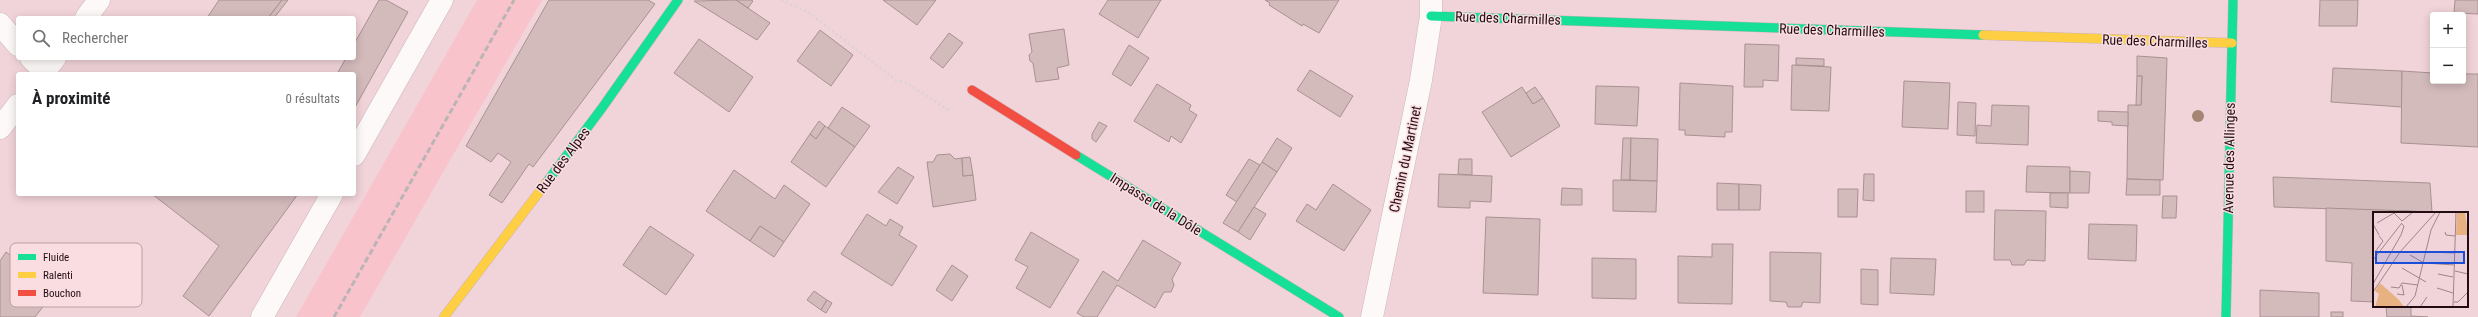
<!DOCTYPE html>
<html lang="fr">
<head>
<meta charset="utf-8">
<style>
	body { margin:0; font-family:"Roboto Condensed",sans-serif; background:#f2f2f2; color:#202124 }
	.controls { position:absolute; right:12px; top:12px; display:grid; overflow:hidden; border-radius:4px; box-shadow:0 2px 10px #0003 }
	.controls button { width:36px; height:36px; display:grid; place-items:center; padding:0; border:0; border-bottom:1px solid #e0e0e0; background:#fff; color:#202124; font:20px sans-serif }
	.list { margin:0; padding:0; list-style:none }
	h2 { display:flex; justify-content:space-between; align-items:center; height:52px; margin:0; padding:0 16px; font-size:17px }
	h2 small { font-size:13px; font-weight:400; color:#757577 }
	.icon { flex:none; width:22px; height:22px; fill:none; stroke:currentColor; stroke-width:2; stroke-linecap:round; stroke-linejoin:round }
	.map { position:relative; flex:none; width:2478px; height:317px; overflow:hidden }
	.search { position:absolute; background:#fff; box-shadow:0 2px 10px #0003; left:16px; top:16px; width:340px; height:44px; display:flex; align-items:center; gap:10px; box-sizing:border-box; padding:0 14px; border-radius:4px; color:#757577; font-size:15px }
	.panel { position:absolute; background:#fff; box-shadow:0 2px 10px #0003; left:16px; top:72px; width:340px; height:124px; border-radius:4px }
	.map>svg:first-child { display:block }
</style>
</head>
<body>
<div class="map">
<svg width="2478" height="317" viewBox="0 0 2478 317">
	<rect width="100%" height="100%" fill="#f1d4d9"/>
	<path fill="#f9c3cc" d="M477,0H542L360,317H296Z"/>
	<g fill="#d3babb" stroke="#a99192">
		<path d="M219,0H282L268,18H207Z"/>
		<path d="M282,0H288L274,18H268Z"/>
		<path d="M379,0H386L408,12L354,109V74H337L346,58H354V44Z"/>
		<path d="M549,0H648L655,4L533,167L529,164L502,203L489,195L511,162L498,153L491,162L466,146Z"/>
		<path d="M736,0H751L753,1L748,8Z"/>
		<path d="M736,0L770,23L757,40L694,1Z"/>
		<path d="M883,0H936L917,25Z"/>
		<path d="M1108,0H1161L1138,38L1099,14Z"/>
		<path d="M1265,0H1339L1319,33L1303,24L1302,26L1269,5L1270,3Z"/>
		<path d="M2320,0H2358L2357,26H2319Z"/>
		<path d="M2455,0H2478V14L2454,13Z"/>
		<path d="M1064,29L1069,65L1057,68L1059,79L1036,82L1033,63L1030,61L1029,55L1032,52L1029,34Z"/>
		<path d="M820,30L853,55L831,86L797,61Z"/>
		<path d="M949,33L963,43L943,68L930,58Z"/>
		<path d="M699,39L753,77L729,112L674,73Z"/>
		<path d="M1745,44L1779,45L1778,81L1763,80V87H1744Z"/>
		<path d="M1129,45L1149,58L1131,86L1112,74Z"/>
		<path d="M2137,56L2167,58L2163,180L2127,179L2128,105H2141L2142,76H2137Z"/>
		<path d="M1796,58L1824,59V66L1796,65Z"/>
		<path d="M1792,65L1831,67L1829,111L1791,110Z"/>
		<path d="M2333,68L2402,71V107L2331,102Z"/>
		<path d="M1310,70L1353,96L1340,117L1297,90Z"/>
		<path d="M2402,71L2433,73V81H2463V74H2478V147L2401,143Z"/>
		<path d="M2137,76H2142L2141,105H2136Z"/>
		<path d="M1904,81L1950,83L1948,129L1902,127Z"/>
		<path d="M1680,83L1733,86L1732,132H1725V137L1685,135V130H1679Z"/>
		<path d="M1157,84L1191,105L1189,110L1197,115L1181,143L1171,136L1169,142L1134,121Z"/>
		<path d="M1596,86L1639,87L1637,126L1595,124Z"/>
		<path d="M1522,87L1533,104L1543,98L1560,126L1511,157L1482,112Z"/>
		<path d="M1535,87L1543,98L1533,104L1526,93Z"/>
		<path d="M1958,102L1976,103L1975,136L1957,135Z"/>
		<path d="M1992,105L2029,106L2028,145L1976,143L1977,125L1991,126Z"/>
		<path d="M842,107L870,126L855,147L828,128Z"/>
		<path d="M2098,111L2128,112V126L2112,125V122L2098,121Z"/>
		<path d="M819,121L825,126L816,139L810,134Z"/>
		<path d="M1099,122L1107,126L1096,142L1092,139V134Z"/>
		<path d="M825,126L855,147L826,187L791,162L810,134L816,139Z"/>
		<path d="M1277,138L1292,148L1277,172L1262,162Z"/>
		<path d="M1623,138H1631L1630,180H1621Z"/>
		<path d="M1631,138L1658,139L1657,181L1630,180Z"/>
		<path d="M950,154L955,159L962,158L963,176L973,175L976,200L933,207L927,162H933L937,155Z"/>
		<path d="M970,157L973,175L963,176L962,158Z"/>
		<path d="M1249,159L1260,165L1237,202L1226,195Z"/>
		<path d="M1459,159H1472V175L1458,174Z"/>
		<path d="M1262,162L1277,172L1238,232L1223,223Z"/>
		<path d="M2027,166L2070,167V193L2026,192Z"/>
		<path d="M898,167L914,177L897,204L878,192Z"/>
		<path d="M734,170L775,199L784,185L810,204L784,242L760,226L750,241L706,211Z"/>
		<path d="M2070,171L2090,172L2089,193H2070Z"/>
		<path d="M1439,174L1492,176L1491,202L1470,201V208L1438,207Z"/>
		<path d="M1864,174H1874V201L1863,200Z"/>
		<path d="M2273,177L2430,183L2432,212L2274,207Z"/>
		<path d="M2127,179L2160,180V195H2126Z"/>
		<path d="M1613,180L1657,181L1656,212L1613,211Z"/>
		<path d="M1717,183L1739,184V210H1717Z"/>
		<path d="M1333,184L1371,210L1344,251L1296,221L1307,204L1316,210Z"/>
		<path d="M1739,184L1761,185L1760,210H1739Z"/>
		<path d="M1562,188L1582,189V205H1561Z"/>
		<path d="M1838,189H1858L1857,217H1838Z"/>
		<rect x="1966" y="191" width="18" height="21"/>
		<path d="M2050,193H2068V208L2050,207Z"/>
		<path d="M152,194H298L209,316L183,296L219,246Z"/>
		<path d="M2163,196H2177L2176,218H2162Z"/>
		<path d="M1254,207L1266,214L1250,240L1238,232Z"/>
		<path d="M2326,208L2409,211L2374,213V302L2351,301L2352,263L2326,261Z"/>
		<path d="M1995,210L2046,211L2045,261L2027,260L2024,265H2012L2010,260H1994Z"/>
		<path d="M2409,211L2432,212L2409,213Z"/>
		<path d="M867,214L886,226L890,219L903,227L899,235L917,246L892,286L841,254Z"/>
		<path d="M1486,217L1540,219L1538,295L1483,293Z"/>
		<path d="M2089,224L2137,225L2136,261L2088,259Z"/>
		<path d="M650,226L694,255L666,295L623,265Z"/>
		<path d="M760,226L784,242L774,257L750,241Z"/>
		<path d="M1031,232L1079,260L1050,308L1016,288L1028,267L1015,260Z"/>
		<path d="M1143,240L1181,263L1172,279L1174,285L1171,292H1164L1155,308L1117,285L1097,317H1084L1077,313L1103,271L1118,281Z"/>
		<path d="M1712,244H1733L1732,304L1678,303V256L1712,257Z"/>
		<path d="M6,252L32,271L25,282L49,299L35,317H0V261Z"/>
		<path d="M1770,252L1821,253L1820,303L1803,302L1801,307H1788L1786,302L1770,301Z"/>
		<path d="M1592,258L1636,259V299L1592,298Z"/>
		<path d="M1891,258L1936,259L1934,295L1890,293Z"/>
		<path d="M952,265L968,276L952,301L936,290Z"/>
		<path d="M1861,269L1878,270V305L1861,304Z"/>
		<path d="M2260,290L2319,293V317H2260Z"/>
		<path d="M814,291L827,300L821,310L807,300Z"/>
		<path d="M827,300L832,303L826,313L821,310Z"/>
		<path d="M2386,306H2411V316L2428,317H2387Z"/>
		<rect x="2331" y="312" width="12" height="5"/>
	</g>
	<g fill="none" stroke-linecap="round" stroke-linejoin="round">
		<defs>
			<g id="street">
				<path d="M86,18L99,0"/>
				<path d="M0,24L18,45"/>
				<path d="M31,58L44,71"/>
				<path d="M42,74L55,58"/>
				<path d="M0,128L18,105"/>
				<path d="M354,155L442,0"/>
				<path d="M262,317L332,194"/>
				<path d="M1372,317L1421,80L1431,16V0"/>
			</g>
			<g id="fast">
				<path d="M1431,16L1983,35"/>
				<path d="M1076,155L1339,317"/>
				<path d="M546,183L602,108L678,0"/>
				<path d="M2226,317L2233,0"/>
			</g>
			<g id="slow">
				<path d="M1983,35L2232,43"/>
				<path d="M444,317L546,183"/>
			</g>
			<path id="jam" d="M972,90L1076,155"/>
		</defs>
		<use href="#street" stroke="#cdb3b8" stroke-width="23"/>
		<use href="#fast" stroke="#cdb3b8" stroke-width="10"/>
		<use href="#slow" stroke="#cdb3b8" stroke-width="10"/>
		<use href="#jam" stroke="#cdb3b8" stroke-width="10"/>
		<path stroke="#dbd2d4" stroke-width="2.5" stroke-dasharray="2 3" stroke-linecap="butt" d="M781,0L808,12L897,81L907,83L950,111"/>
		<use href="#street" stroke="#fdf9f9" stroke-width="22"/>
		<use href="#fast" stroke="#16e098" stroke-width="9"/>
		<use href="#slow" stroke="#ffcf43" stroke-width="9"/>
		<use href="#jam" stroke="#f24e42" stroke-width="9"/>
		<path stroke="#bbb4b5" stroke-width="3" stroke-dasharray="6 3" stroke-linecap="butt" d="M334,317L514,0"/>
	</g>
	<circle fill="#a58573" cx="2198" cy="116" r="6"/>
	<g text-anchor="middle" dominant-baseline="central" stroke-width="3" stroke-linejoin="round" paint-order="stroke">
		<g font-size="14" fill="#230d12" stroke="#f9dde1">
			<text transform="translate(1508 18) rotate(2)">Rue des Charmilles</text>
			<text transform="translate(1832 30) rotate(2)">Rue des Charmilles</text>
			<text transform="translate(2155 41) rotate(2)">Rue des Charmilles</text>
			<text transform="translate(2229 158) rotate(-89)">Avenue des Allinges</text>
			<text transform="translate(1405 159) rotate(-78)">Chemin du Martinet</text>
			<text transform="translate(563 160) rotate(-53)">Rue des Alpes</text>
			<text transform="translate(1156 204) rotate(32)">Impasse de la Dôle</text>
		</g>
	</g>
	<g transform="translate(2373 212)">
		<rect width="95" height="95" fill="#f1d4d9"/>
		<path d="M84,0H92L95,23H83ZM7,71L26,88L31,95H2L6,82L2,79Z" fill="#e7b182"/>
		<path fill="none" stroke="#9f8489" stroke-width="1" d="M20,0L29,9L40,0M4,11L21,1M0,12L6,23M72,20L73,23L82,24M54,40L82,41M4,42L2,40L10,29L6,24M37,43L51,51L82,53M0,48L28,12M29,56L53,70M82,59L95,62M65,62L80,65M0,72L28,23L31,14L28,11M18,75L26,76L29,71L45,73M64,76L80,81M0,80L27,40L63,0M24,82L31,83L29,73M81,90H85L95,80M33,95L42,84L58,18L67,0M47,95L54,85M80,95L83,0"/>
		<path fill="#1d4ed8" fill-opacity="0.15" stroke="#1d4ed8" stroke-width="2" d="M3,40H91V51H3Z"/>
		<rect width="95" height="95" fill="none" stroke="#230d12" stroke-width="2"/>
	</g>
	<rect x="10" y="243" width="132" height="64" rx="6" fill="#f9dde1" stroke="#b99fa3" stroke-width="1"/>
	<rect x="18" y="254" width="18" height="6" fill="#16e098"/>
	<rect x="18" y="272" width="18" height="6" fill="#ffcf43"/>
	<rect x="18" y="290" width="18" height="6" fill="#f24e42"/>
	<g font-size="11" fill="#230d12">
		<text x="43" y="261">Fluide</text>
		<text x="43" y="279">Ralenti</text>
		<text x="43" y="297">Bouchon</text>
	</g>
</svg>
<div class="controls">
<button>+</button>
<button>−</button>
</div>
<div class="search"><svg class="icon" aria-label="search" viewBox="0 0 24 24"><circle cx="10" cy="10" r="6"/><path d="M15 15l6 6"/></svg>Rechercher</div>
<section class="panel">
<h2>À proximité<small>0 résultats</small></h2>
<ul class="list">
</ul>
</section>
</div>
</body>
</html>
